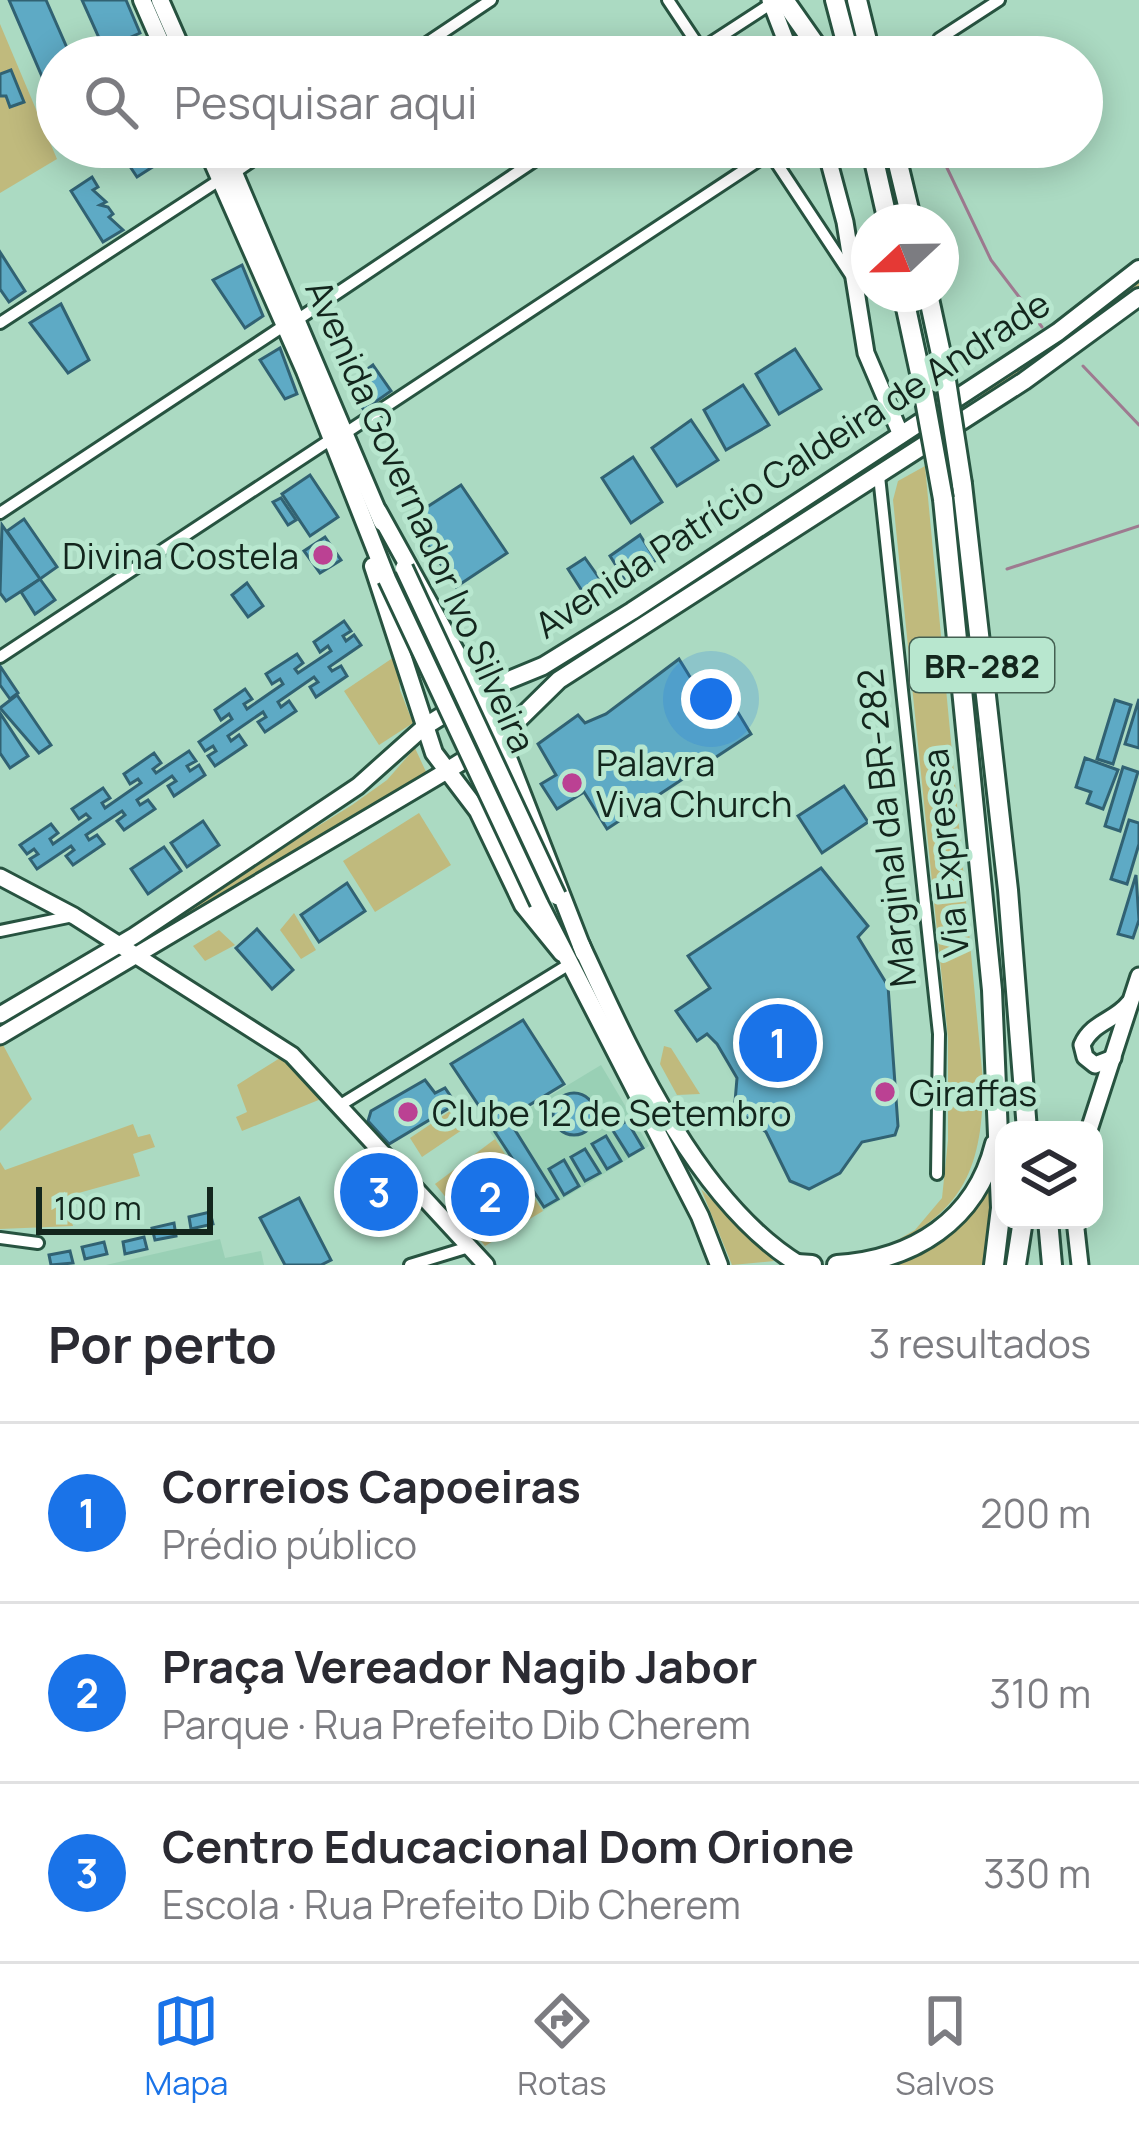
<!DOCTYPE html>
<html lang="pt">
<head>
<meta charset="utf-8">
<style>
	body { margin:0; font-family:Manrope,sans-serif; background:#f2f2f3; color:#2b2b33 }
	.controls { position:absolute; right:36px; bottom:36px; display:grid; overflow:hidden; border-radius:24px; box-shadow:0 6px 30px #0003 }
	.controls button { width:108px; height:108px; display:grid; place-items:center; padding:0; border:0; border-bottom:3px solid #e1e1e2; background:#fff; color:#2b2b33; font:60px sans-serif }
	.compass { position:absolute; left:851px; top:204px; width:108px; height:108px; border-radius:50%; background:#fff; box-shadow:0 6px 30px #0003; rotate:248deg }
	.scale { position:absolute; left:36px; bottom:30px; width:177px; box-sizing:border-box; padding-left:12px; border:6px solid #13261d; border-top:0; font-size:33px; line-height:42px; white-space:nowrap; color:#13261d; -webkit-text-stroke:9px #b8e7cf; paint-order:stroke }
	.you { position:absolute; left:711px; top:699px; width:42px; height:42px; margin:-30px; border:9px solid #fff; border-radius:50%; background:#1a73e8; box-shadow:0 0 0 18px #1a73e833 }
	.badge { display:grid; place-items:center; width:78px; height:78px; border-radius:50%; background:#1a73e8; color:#fff; font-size:39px; font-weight:700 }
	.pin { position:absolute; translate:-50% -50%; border:6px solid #fff; box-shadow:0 3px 12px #0006 }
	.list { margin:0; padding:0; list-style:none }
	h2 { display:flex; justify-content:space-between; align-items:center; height:156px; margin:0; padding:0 48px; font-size:51px }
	h2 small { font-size:39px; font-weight:400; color:#7c7c81 }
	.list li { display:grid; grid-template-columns:78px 1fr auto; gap:36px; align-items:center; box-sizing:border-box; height:180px; padding:0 48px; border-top:3px solid #e1e1e2 }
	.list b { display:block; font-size:45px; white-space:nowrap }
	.list p { margin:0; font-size:39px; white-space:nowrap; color:#7c7c81 }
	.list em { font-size:39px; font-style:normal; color:#7c7c81 }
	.icon { flex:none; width:66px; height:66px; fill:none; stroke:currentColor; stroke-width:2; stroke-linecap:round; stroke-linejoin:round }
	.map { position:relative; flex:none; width:1139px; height:1265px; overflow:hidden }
	.search { position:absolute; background:#fff; box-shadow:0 6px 30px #0003; left:36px; right:36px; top:36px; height:132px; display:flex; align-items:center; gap:30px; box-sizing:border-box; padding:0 42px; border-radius:66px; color:#7c7c81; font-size:45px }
	.sheet { height:696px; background:#fff }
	nav { display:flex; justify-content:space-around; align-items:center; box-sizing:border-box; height:168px; border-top:3px solid #e1e1e2; background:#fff; font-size:33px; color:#7c7c81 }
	nav a { display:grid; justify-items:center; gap:6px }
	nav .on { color:#1a73e8 }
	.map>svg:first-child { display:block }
</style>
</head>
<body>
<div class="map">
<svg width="1139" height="1265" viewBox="0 0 1139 1265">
	<rect width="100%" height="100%" fill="#abdac2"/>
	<g fill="#99d0b5">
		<path d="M601,1065L649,1146L543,1211L490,1132Z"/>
		<path d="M386,1177L410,1196L357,1213L350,1189Z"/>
		<path d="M220,1239L225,1258L261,1251L264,1265H106Z"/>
	</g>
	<g fill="#c0ba7d">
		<path d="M0,24L57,159L0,193Z"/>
		<path d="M1139,276V288L890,465L885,461L981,396L991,382Z"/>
		<path d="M925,466L983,1081C983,1165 965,1213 885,1247L915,1230L942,1198L948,1140V1038L893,500L898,481Z"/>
		<path d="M397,655L400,690L413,723L379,745L344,691Z"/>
		<path d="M415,748L427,774L0,1030V1023L352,805L387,780Z"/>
		<path d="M419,813L451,865L375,912L343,861Z"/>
		<path d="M294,913L316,950L301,959L280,930Z"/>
		<path d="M219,930L235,945L205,961L193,946Z"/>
		<path d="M2,1043L32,1099L0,1131V1044Z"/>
		<path d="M664,1046L671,1048L700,1094L677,1095L660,1064Z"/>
		<path d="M280,1058L326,1097L242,1131L236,1117L247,1112L237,1085Z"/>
		<path d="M450,1111L462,1130L422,1157L410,1138Z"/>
		<path d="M133,1124L138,1137L150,1134L155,1147L133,1154L140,1176L64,1197L73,1226L0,1229V1162L5,1170Z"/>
		<path d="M495,1139L543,1211L485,1246L435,1184Z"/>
		<path d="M995,1170L983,1265H897C945,1247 971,1214 995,1170Z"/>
		<path d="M701,1189L774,1261L732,1265Z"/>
	</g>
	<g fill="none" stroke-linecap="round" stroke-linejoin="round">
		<g stroke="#9e7a90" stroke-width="3">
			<path d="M937,147L991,260L1042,327"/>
			<path d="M1083,366L1139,425"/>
			<path d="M1007,569L1139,526"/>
		</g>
	</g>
	<g fill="#5eaac5" stroke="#316273" stroke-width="3">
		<path d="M9,0H46L71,57H57V91L50,95Z"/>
		<path d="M82,0H126L140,33L104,49Z"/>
		<path d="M11,70L24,102L10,107L6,96H0V74Z"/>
		<path d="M155,147H180L184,155L162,161L137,177L129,165Z"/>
		<path d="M92,177L98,187L93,190L106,202L100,205L108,207L113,214L109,217L123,230L103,242L71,191Z"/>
		<path d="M0,252L25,291L9,302L0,289Z"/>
		<path d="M242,265L263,316L245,328L213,280Z"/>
		<path d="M61,304L89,360L68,373L30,323Z"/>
		<path d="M280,348L297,394L285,399L260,360Z"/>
		<path d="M795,349L821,389L779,414L756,374Z"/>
		<path d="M373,365L391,391L364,410L346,385Z"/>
		<path d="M743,385L769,425L726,450L704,410Z"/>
		<path d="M691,420L718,460L677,486L652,448Z"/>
		<path d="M633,457L662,502L631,523L602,478Z"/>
		<path d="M310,475L338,517L310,536L282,494Z"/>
		<path d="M461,485L507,553L456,587L410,518Z"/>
		<path d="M281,498L296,520L288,525L273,502Z"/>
		<path d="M24,519L57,567L40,579L7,531Z"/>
		<path d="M2,525L40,579L6,601L0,593Z"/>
		<path d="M640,535L656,560L626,581L610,556Z"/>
		<path d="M325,537L341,560L320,573L304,551Z"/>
		<path d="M585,558L602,582L584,594L568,569Z"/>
		<path d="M40,579L55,600L35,614L21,592Z"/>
		<path d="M247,583L263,606L248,617L232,595Z"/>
		<path d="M344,621L351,631L343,636L346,641L354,635L361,645L329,667L332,671L341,666L347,676L316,697L310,687L318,682L314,677L278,702L281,707L289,701L296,711L265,732L258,722L266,717L263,712L228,736L231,741L239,735L246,745L215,766L208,756L216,751L213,746L205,751L199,742L232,719L229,714L221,720L215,710L245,689L252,699L244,704L247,709L283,684L280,679L272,684L266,674L297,654L303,663L295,669L298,673L331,651L328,646L320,652L314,642Z"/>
		<path d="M679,659L711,711L731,701L751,734L607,829L584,792L557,809L541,784L556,775L538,744L578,715L585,723L606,714Z"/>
		<path d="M0,666L18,693L10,699L0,685Z"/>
		<path d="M17,695L51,745L39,753L0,708Z"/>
		<path d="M1139,699V748L1125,744Z"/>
		<path d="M1115,700L1131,705L1113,764L1097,759Z"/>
		<path d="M0,713L28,756L10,768L0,753Z"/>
		<path d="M189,751L196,761L187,766L190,771L199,765L205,775L174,796L168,786L176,781L172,776L137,800L140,805L148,800L155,809L124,830L117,821L125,815L122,811L86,835L89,840L97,835L104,844L73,865L66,856L74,850L71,846L37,869L30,859L38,854L34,849L27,854L20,845L51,824L58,833L50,839L53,844L90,818L86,814L79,819L72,809L103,788L110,798L102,803L105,808L141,783L138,779L130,784L124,774L154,753L161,763L153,769L156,773Z"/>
		<path d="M1085,758L1118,770L1103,809L1087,803L1091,792L1076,787Z"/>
		<path d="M1123,767L1138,772L1120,831L1105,826Z"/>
		<path d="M844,786L868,822L822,853L798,816Z"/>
		<path d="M1129,820L1139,823V844L1127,884L1111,879Z"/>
		<path d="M203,821L219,845L187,867L171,843Z"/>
		<path d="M164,847L181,871L148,894L131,869Z"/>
		<path d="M821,868L868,926L858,937L888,986L898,1126L895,1135L862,1142L840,1173L809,1189L790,1181L766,1132L742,1114L735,1102L737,1078L717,1044L707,1034L697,1041L676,1011L710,988L688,956Z"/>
		<path d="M1136,875L1139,920L1133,938L1118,934Z"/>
		<path d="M347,883L365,911L319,942L301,915Z"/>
		<path d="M257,929L293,970L272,989L236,948Z"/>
		<path d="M523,1020L564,1084L493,1127L451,1064Z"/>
		<path d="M425,1080L435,1093L445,1088L456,1104L389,1144L368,1121L371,1111Z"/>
		<circle cx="574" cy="1114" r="21"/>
		<path d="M627,1121L643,1148L629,1156L612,1129Z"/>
		<path d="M510,1122L558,1199L544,1207L495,1132Z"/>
		<path d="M606,1136L621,1161L607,1169L592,1144Z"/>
		<path d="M585,1149L600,1173L585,1181L571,1157Z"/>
		<path d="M564,1160L579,1186L564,1195L549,1169Z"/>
		<path d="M299,1198L331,1260L321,1265H285L260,1218Z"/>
		<path d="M210,1212L213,1224L191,1229L189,1217Z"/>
		<path d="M174,1223L176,1236L155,1240L152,1228Z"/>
		<path d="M144,1237L147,1249L125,1254L123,1242Z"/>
		<path d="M104,1242L107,1254L85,1259L82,1247Z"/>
		<path d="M70,1251L73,1263L51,1265L49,1255Z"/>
	</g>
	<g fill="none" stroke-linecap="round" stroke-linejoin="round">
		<defs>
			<g id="street">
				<path d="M668,0L706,57"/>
				<path d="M939,39L999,0"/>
				<path d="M406,57L491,0"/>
				<path d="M689,57L772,3"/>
				<path d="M766,147L850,274"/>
				<path d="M234,173L272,147"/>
				<path d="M297,320L555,147"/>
				<path d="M0,323L221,179"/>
				<path d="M344,434L779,147"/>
				<path d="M879,476L939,1034L937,1174"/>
				<path d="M0,513L285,325"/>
				<path d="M0,657L333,438"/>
				<path d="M0,931L73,916"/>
				<path d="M342,1104L568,965"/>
				<path d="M0,1238L38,1243"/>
				<path d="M410,1265L469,1247"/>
			</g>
			<g id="secondary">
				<path d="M770,0L792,57"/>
				<path d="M825,147L845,222L866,353L901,435"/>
				<path d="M0,877L74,916L292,1055L486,1265"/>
				<path d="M0,1015L134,936L358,786L424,727"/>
				<path d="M0,1036L445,772"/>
				<path d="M1113,1058L1095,1065L1085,1057L1082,1045C1092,1022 1115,1021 1129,1003"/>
				<path d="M1089,1130L1139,976"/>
				<path d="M1075,1220L1080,1265"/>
			</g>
			<g id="primary">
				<path d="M142,0L167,57"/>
				<path d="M160,0L185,57"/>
				<path d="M206,147L305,371L387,579"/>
				<path d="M223,147L382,522"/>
				<path d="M378,511L492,717L584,953"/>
				<path d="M373,566L434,753L478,811L523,905L562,953"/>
				<path d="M424,727L480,692L543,666L632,611L1058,332L1139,269"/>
				<path d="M445,772L501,737L559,680L1024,381L1139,297"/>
				<path d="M539,903L700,1216L719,1265"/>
				<path d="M581,945C630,1051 697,1203 800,1265"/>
			</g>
			<g id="highway">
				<path d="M784,0L824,57"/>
				<path d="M835,0L850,57"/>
				<path d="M857,0L871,57"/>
				<path d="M871,147L888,222"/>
				<path d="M894,147L912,222"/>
				<path d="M903,294L920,373"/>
				<path d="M928,294L944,368"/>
				<path d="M962,484L1008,890L1027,1130"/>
				<path d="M943,499L992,990L1001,1208L994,1265"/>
				<path d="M1048,1220L1052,1265"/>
				<path d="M797,1264L812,1265"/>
				<path d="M837,1265C913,1260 976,1221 995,1144"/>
				<path d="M1016,1265L1023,1220"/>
			</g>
		</defs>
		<use href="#street" stroke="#275340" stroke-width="16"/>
		<use href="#secondary" stroke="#275340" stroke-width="21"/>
		<use href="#primary" stroke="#275340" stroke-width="22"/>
		<use href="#highway" stroke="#275340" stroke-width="24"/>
		<use href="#street" stroke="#fff" stroke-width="10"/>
		<use href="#secondary" stroke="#fff" stroke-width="15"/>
		<use href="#primary" stroke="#fff" stroke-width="16"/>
		<use href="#highway" stroke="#fff" stroke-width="18"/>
		<defs>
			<g id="primary-bridge">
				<path d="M404,568L557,896"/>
				<path d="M387,579L539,903"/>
			</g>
			<g id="highway-bridge">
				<path d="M944,368L962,484"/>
				<path d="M920,373L943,499"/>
			</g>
		</defs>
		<use href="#primary-bridge" stroke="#275340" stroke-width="22" stroke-linecap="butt"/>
		<use href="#highway-bridge" stroke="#275340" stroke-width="24" stroke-linecap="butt"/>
		<use href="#primary-bridge" stroke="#fff" stroke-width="16"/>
		<use href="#highway-bridge" stroke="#fff" stroke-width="18"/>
	</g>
	<g fill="#bb4193" stroke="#b8e7cf" stroke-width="4.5">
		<circle cx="323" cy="555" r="12"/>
		<circle cx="572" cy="783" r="12"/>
		<circle cx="885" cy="1092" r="12"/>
		<circle cx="408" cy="1112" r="12"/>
	</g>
	<g text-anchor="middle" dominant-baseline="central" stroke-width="10" stroke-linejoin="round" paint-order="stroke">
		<rect fill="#b8e7cf" stroke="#446052" stroke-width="3" x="910" y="638" width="144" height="54" rx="9"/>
		<g font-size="33" font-weight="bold" fill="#13261d">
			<text x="982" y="665">BR-282</text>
		</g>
		<g font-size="36" fill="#13261d" stroke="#b8e7cf">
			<text transform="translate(792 464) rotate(-33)">Avenida Patrício Caldeira de Andrade</text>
			<text transform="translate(421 516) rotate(66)">Avenida Governador Ivo Silveira</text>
			<text transform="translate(886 828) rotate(-96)">Marginal da BR-282</text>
			<text transform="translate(945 853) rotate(-96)">Via Expressa</text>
		</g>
		<g font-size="36" fill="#13261d" stroke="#b8e7cf" text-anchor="start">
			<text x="299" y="555" text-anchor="end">Divina Costela</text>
			<text x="596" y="762">Palavra<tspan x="596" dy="41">Viva Church</tspan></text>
			<text x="909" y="1092">Giraffas</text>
			<text x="432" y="1112">Clube 12 de Setembro</text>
		</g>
	</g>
</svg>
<div class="controls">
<button><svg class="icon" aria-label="layers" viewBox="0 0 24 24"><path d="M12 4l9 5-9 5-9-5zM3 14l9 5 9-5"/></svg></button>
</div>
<svg class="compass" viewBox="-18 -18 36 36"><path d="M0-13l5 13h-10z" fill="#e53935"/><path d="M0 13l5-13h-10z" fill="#7c7c81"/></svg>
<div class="scale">100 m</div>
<div class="you"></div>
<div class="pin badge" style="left:778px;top:1043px">1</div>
<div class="pin badge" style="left:490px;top:1197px">2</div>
<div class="pin badge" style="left:379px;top:1192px">3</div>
<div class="search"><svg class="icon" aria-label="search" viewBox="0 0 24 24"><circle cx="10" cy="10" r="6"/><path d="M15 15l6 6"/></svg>Pesquisar aqui</div>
</div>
<section class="sheet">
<h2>Por perto<small>3 resultados</small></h2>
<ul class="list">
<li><span class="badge">1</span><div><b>Correios Capoeiras</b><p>Prédio público</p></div><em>200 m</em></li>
<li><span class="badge">2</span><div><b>Praça Vereador Nagib Jabor</b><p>Parque · Rua Prefeito Dib Cherem</p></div><em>310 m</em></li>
<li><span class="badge">3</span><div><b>Centro Educacional Dom Orione</b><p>Escola · Rua Prefeito Dib Cherem</p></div><em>330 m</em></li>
</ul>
</section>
<nav>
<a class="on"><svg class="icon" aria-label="map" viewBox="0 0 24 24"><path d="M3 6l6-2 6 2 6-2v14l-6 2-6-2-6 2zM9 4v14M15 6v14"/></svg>Mapa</a>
<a><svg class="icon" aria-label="directions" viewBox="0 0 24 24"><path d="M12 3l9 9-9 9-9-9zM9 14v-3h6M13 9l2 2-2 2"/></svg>Rotas</a>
<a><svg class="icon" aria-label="saved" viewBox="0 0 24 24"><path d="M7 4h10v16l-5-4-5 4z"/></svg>Salvos</a>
</nav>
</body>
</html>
